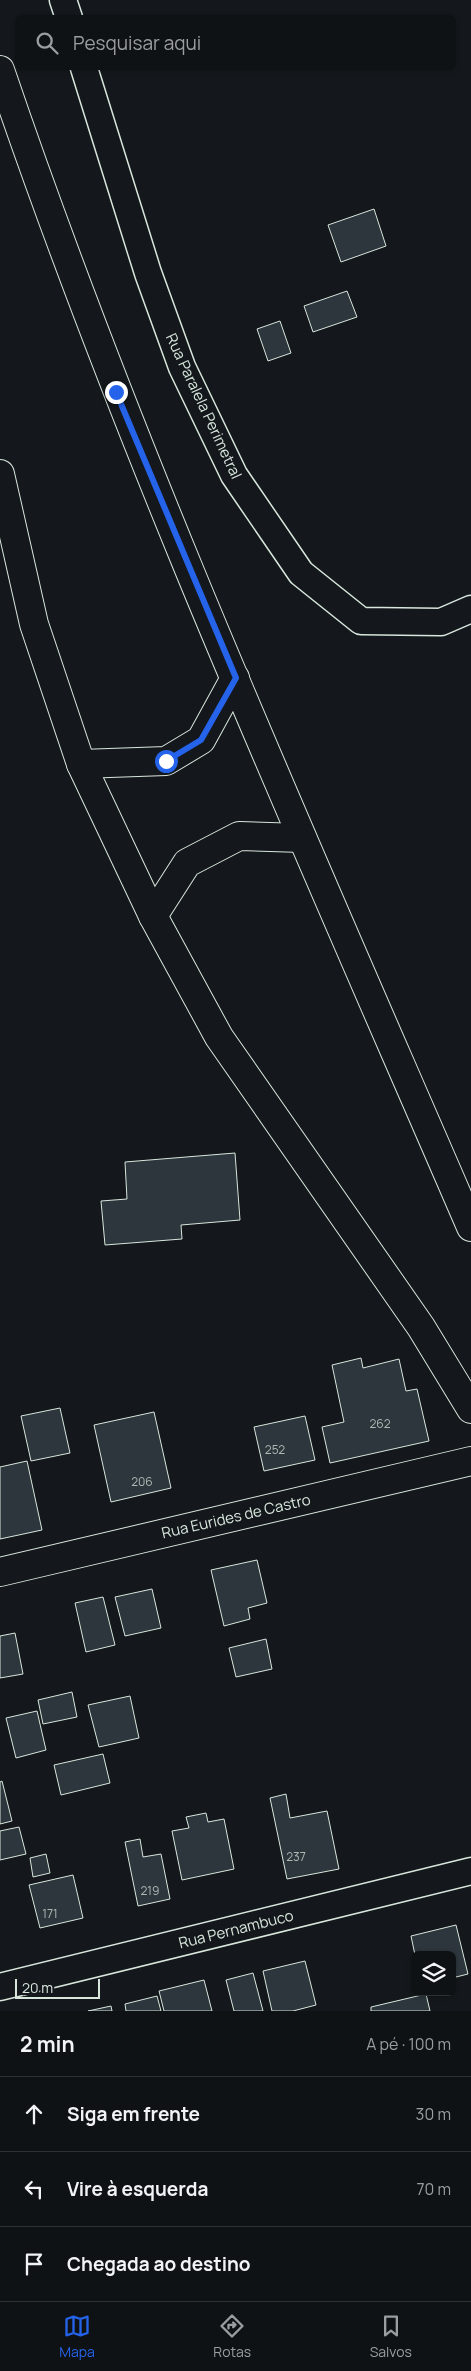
<!DOCTYPE html>
<html lang="pt">
<head>
<meta charset="utf-8">
<style>
	body { margin:0; font-family:Manrope,sans-serif; background:#181b1e; color:#f1f3f6 }
	.controls { position:absolute; right:15px; bottom:15px; display:grid; overflow:hidden; border-radius:8px; box-shadow:0 1px 4px #0004 }
	.controls button { width:45px; height:45px; display:grid; place-items:center; padding:0; border:0; border-bottom:1px solid #2f3234; background:#0f1215; color:#f1f3f6; font:25px sans-serif }
	.scale { position:absolute; left:15px; bottom:12px; width:85px; box-sizing:border-box; padding-left:5px; border:2px solid #d8e6dc; border-top:0; font-size:14px; line-height:18px; white-space:nowrap; color:#d8e6dc; -webkit-text-stroke:4px #14181c; paint-order:stroke }
	.stop { position:absolute; width:15px; height:15px; margin:-11px; border:4px solid #2563eb; border-radius:50%; background:#fff }
	.stop.end { background:#2563eb; border-color:#fff; box-shadow:0 1px 5px #0008 }
	.list { margin:0; padding:0; list-style:none }
	h2 { display:flex; justify-content:space-between; align-items:center; height:65px; margin:0; padding:0 20px; font-size:21px }
	h2 small { font-size:16px; font-weight:400; color:#9b9ea0 }
	.list li { display:grid; grid-template-columns:32px 1fr auto; gap:15px; align-items:center; box-sizing:border-box; height:75px; padding:0 20px; border-top:1px solid #2f3234 }
	.list b { display:block; font-size:19px; white-space:nowrap }
	.list em { font-size:16px; font-style:normal; color:#9b9ea0 }
	.icon { flex:none; width:28px; height:28px; fill:none; stroke:currentColor; stroke-width:2; stroke-linecap:round; stroke-linejoin:round }
	.map { position:relative; flex:none; width:471px; height:2011px; overflow:hidden }
	.search { position:absolute; background:#0f1215; box-shadow:0 1px 4px #0004; left:15px; right:15px; top:15px; height:55px; display:flex; align-items:center; gap:12px; box-sizing:border-box; padding:0 18px; border-radius:8px; color:#9b9ea0; font-size:19px }
	.sheet { height:290px; background:#0f1215 }
	nav { display:flex; justify-content:space-around; align-items:center; box-sizing:border-box; height:70px; border-top:1px solid #2f3234; background:#0f1215; font-size:14px; color:#9b9ea0 }
	nav a { display:grid; justify-items:center; gap:2px }
	nav .on { color:#2563eb }
	.map>svg:first-child { display:block }
</style>
</head>
<body>
<div class="map">
<svg width="471" height="2011" viewBox="0 0 471 2011">
	<rect width="100%" height="100%" fill="#14181c"/>
	<g fill="#2c363c" stroke="#d8e6dc">
		<path d="M374,209L386,246L341,262L328,225Z"/>
		<path d="M347,291L357,317L313,332L304,306Z"/>
		<path d="M280,321L291,353L268,361L257,329Z"/>
		<path d="M235,1153L240,1220L181,1225L182,1239L105,1245L101,1201L127,1199L125,1162Z"/>
		<path d="M361,1358L363,1368L399,1359L406,1391L417,1389L429,1441L330,1463L322,1427L344,1422L332,1365Z"/>
		<path d="M60,1408L70,1453L31,1461L21,1416Z"/>
		<path d="M154,1412L171,1488L111,1502L94,1425Z"/>
		<path d="M305,1416L315,1460L264,1471L254,1427Z"/>
		<path d="M27,1461L42,1530L0,1539V1467Z"/>
		<path d="M257,1560L267,1603L248,1608L250,1619L224,1626L211,1570Z"/>
		<path d="M152,1589L161,1628L125,1636L115,1597Z"/>
		<path d="M103,1597L115,1645L86,1652L75,1603Z"/>
		<path d="M15,1633L23,1674L0,1678V1636Z"/>
		<path d="M266,1639L272,1669L236,1677L229,1648Z"/>
		<path d="M72,1692L77,1717L43,1724L38,1700Z"/>
		<path d="M130,1696L139,1738L99,1747L88,1705Z"/>
		<path d="M37,1711L46,1750L16,1758L6,1718Z"/>
		<path d="M103,1754L110,1783L61,1795L54,1765Z"/>
		<path d="M2,1781L12,1821L0,1824V1782Z"/>
		<path d="M286,1794L290,1818L327,1811L339,1869L287,1879L270,1798Z"/>
		<path d="M206,1813L208,1822L224,1819L234,1869L182,1880L172,1831L189,1828L186,1817Z"/>
		<path d="M19,1827L26,1854L0,1860V1831Z"/>
		<path d="M140,1839L143,1857L161,1854L170,1899L138,1906L125,1842Z"/>
		<path d="M46,1854L50,1873L33,1877L30,1858Z"/>
		<path d="M73,1875L83,1918L40,1928L29,1885Z"/>
		<path d="M456,1925L468,1974L452,1978V1955H415L411,1936Z"/>
		<path d="M305,1961L316,2005L293,2011H272L263,1971Z"/>
		<path d="M253,1973L263,2011H234L226,1980Z"/>
		<path d="M204,1980L212,2011H164L159,1991Z"/>
		<path d="M426,1994L430,2011H371V2007Z"/>
		<path d="M157,1996L161,2011H126L125,2004Z"/>
		<path d="M111,2006L112,2011H88Z"/>
	</g>
	<g fill="none" stroke-linecap="round" stroke-linejoin="round">
		<defs>
			<g id="minor">
				<path d="M63,0L69,18"/>
				<path d="M84,68L148,273L182,367L234,475L301,573L361,621L441,622L471,609"/>
				<path d="M0,1987L471,1871"/>
			</g>
			<path id="tertiary" d="M0,1572L471,1461"/>
			<g id="primary">
				<path d="M0,70C134,465 306,845 471,1227"/>
				<path d="M0,474L34,624L81,764L153,916L219,1037L421,1327L471,1409"/>
				<path d="M81,764L166,761L201,740L235,678"/>
				<path d="M153,916L187,863L239,836L302,838"/>
			</g>
		</defs>
		<use href="#minor" stroke="#d8e6dc" stroke-width="29"/>
		<use href="#tertiary" stroke="#d8e6dc" stroke-width="30"/>
		<use href="#primary" stroke="#d8e6dc" stroke-width="30"/>
		<use href="#minor" stroke="#14181c" stroke-width="26"/>
		<use href="#tertiary" stroke="#14181c" stroke-width="28"/>
		<use href="#primary" stroke="#14181c" stroke-width="28"/>
	</g>
	<g fill="none" stroke-linecap="round" stroke-linejoin="round">
		<path stroke="#2563eb" stroke-width="6" d="M116,392L236,678L201,740L166,761"/>
	</g>
	<g text-anchor="middle" dominant-baseline="central" stroke-width="4" stroke-linejoin="round" paint-order="stroke">
		<g font-size="12" fill="#adbab4">
			<text x="380" y="1423">262</text>
			<text x="275" y="1449">252</text>
			<text x="142" y="1481">206</text>
			<text x="296" y="1856">237</text>
			<text x="150" y="1890">219</text>
			<text x="50" y="1913">171</text>
		</g>
		<g font-size="15" fill="#d8e6dc" stroke="#14181c">
			<text transform="translate(204 406) rotate(65)">Rua Paralela Perimetral</text>
			<text transform="translate(236 1516) rotate(-13)">Rua Eurides de Castro</text>
			<text transform="translate(236 1929) rotate(-14)">Rua Pernambuco</text>
		</g>
	</g>
</svg>
<div class="controls">
<button><svg class="icon" aria-label="layers" viewBox="0 0 24 24"><path d="M12 4l9 5-9 5-9-5zM3 14l9 5 9-5"/></svg></button>
</div>
<div class="scale">20 m</div>
<div class="stop" style="left:166px;top:761px"></div>
<div class="stop end" style="left:116px;top:392px"></div>
<div class="search"><svg class="icon" aria-label="search" viewBox="0 0 24 24"><circle cx="10" cy="10" r="6"/><path d="M15 15l6 6"/></svg>Pesquisar aqui</div>
</div>
<section class="sheet">
<h2>2 min<small>A pé · 100 m</small></h2>
<ul class="list">
<li><svg class="icon" aria-label="ahead" viewBox="0 0 24 24"><path d="M12 20V5M6 11l6-6 6 6"/></svg><div><b>Siga em frente</b></div><em>30 m</em></li>
<li><svg class="icon" aria-label="left" viewBox="0 0 24 24"><path d="M17 20v-9H6M10 6l-5 5 5 5"/></svg><div><b>Vire à esquerda</b></div><em>70 m</em></li>
<li><svg class="icon" aria-label="arrive" viewBox="0 0 24 24"><path d="M6 21V4h12l-3 4 3 4H6"/></svg><div><b>Chegada ao destino</b></div></li>
</ul>
</section>
<nav>
<a class="on"><svg class="icon" aria-label="map" viewBox="0 0 24 24"><path d="M3 6l6-2 6 2 6-2v14l-6 2-6-2-6 2zM9 4v14M15 6v14"/></svg>Mapa</a>
<a><svg class="icon" aria-label="directions" viewBox="0 0 24 24"><path d="M12 3l9 9-9 9-9-9zM9 14v-3h6M13 9l2 2-2 2"/></svg>Rotas</a>
<a><svg class="icon" aria-label="saved" viewBox="0 0 24 24"><path d="M7 4h10v16l-5-4-5 4z"/></svg>Salvos</a>
</nav>
</body>
</html>
